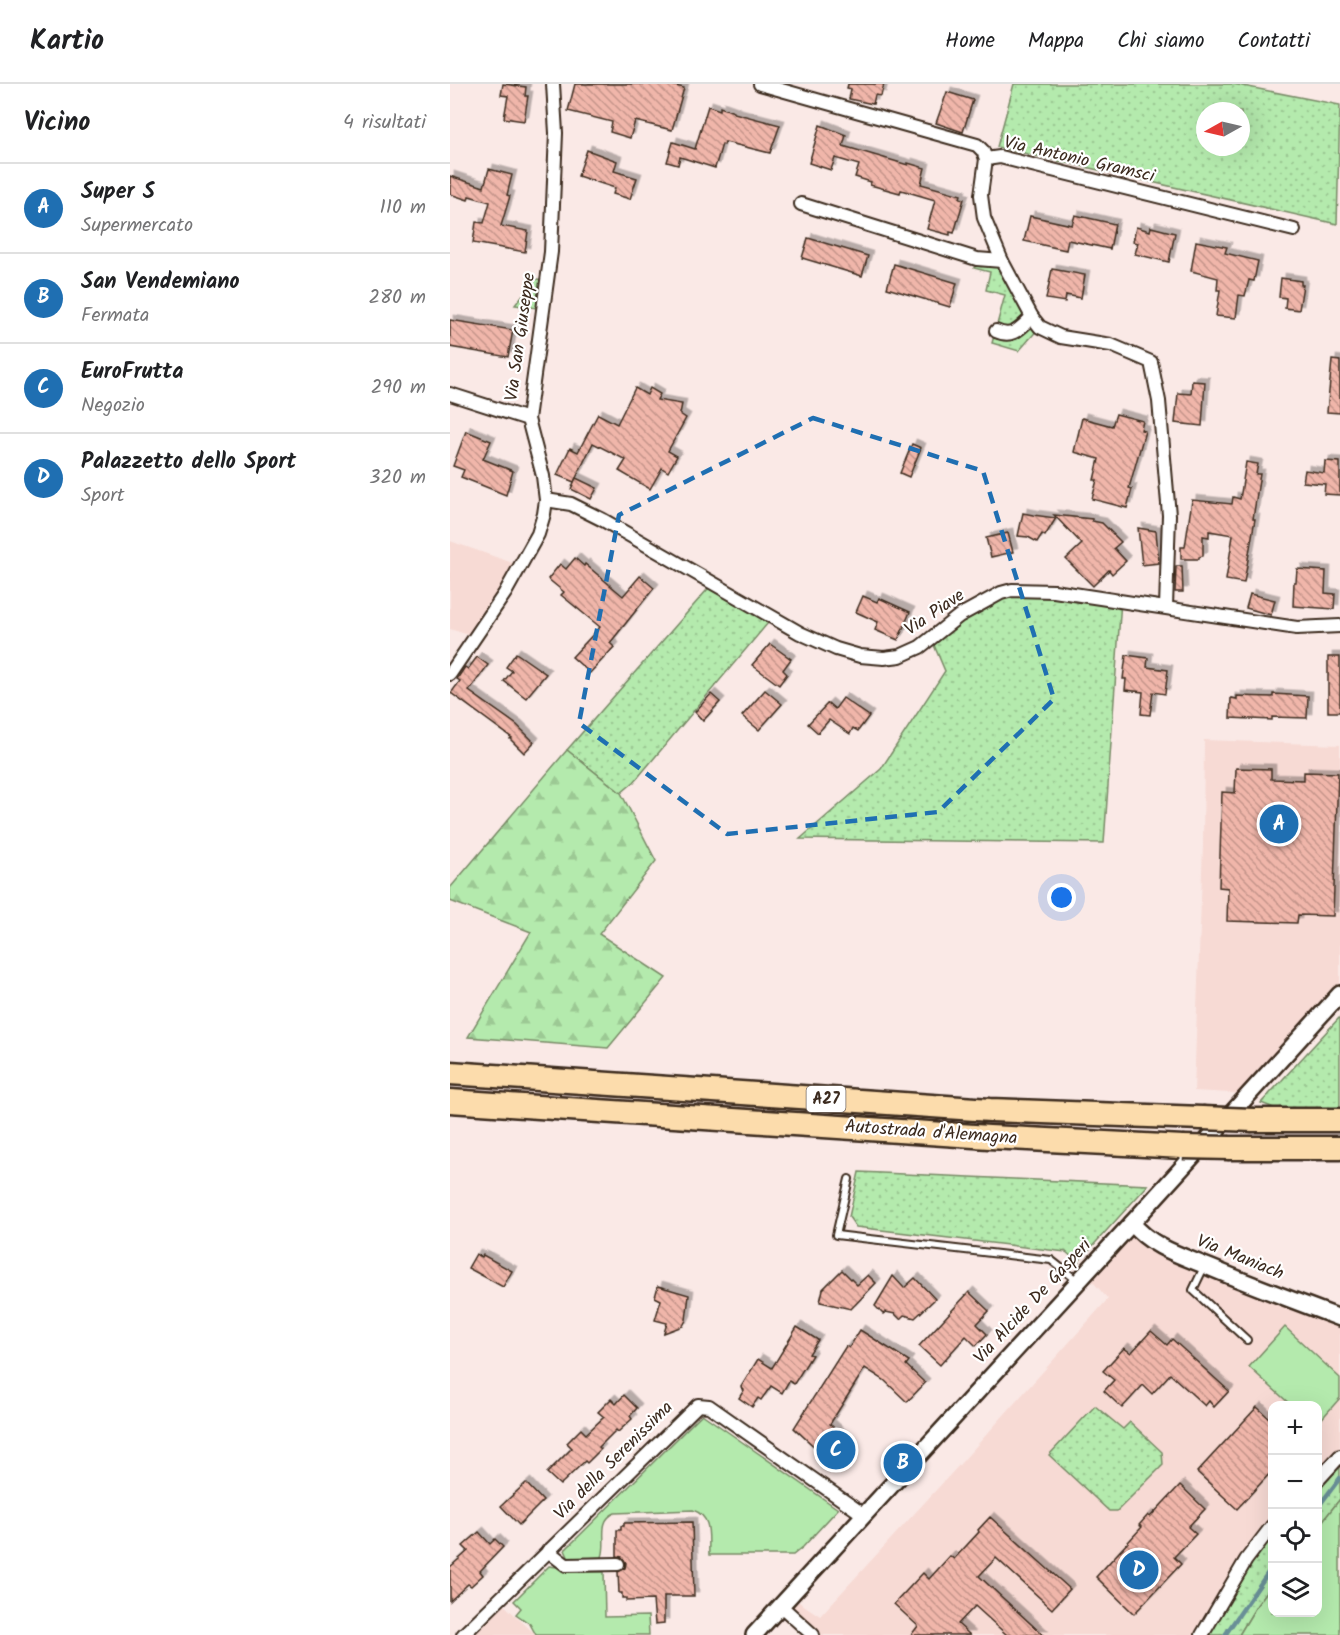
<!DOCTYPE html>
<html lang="it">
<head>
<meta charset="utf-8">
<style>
	body { margin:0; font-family:Kalam,sans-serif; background:#f2f2f2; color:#202124 }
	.controls { position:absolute; right:18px; bottom:18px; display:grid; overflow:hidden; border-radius:12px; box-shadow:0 6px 24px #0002 }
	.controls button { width:54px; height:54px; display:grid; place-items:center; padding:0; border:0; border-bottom:2px solid #e0e0e0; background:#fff; color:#202124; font:30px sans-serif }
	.compass { position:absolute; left:746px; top:18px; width:54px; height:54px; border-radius:50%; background:#fff; box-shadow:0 6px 24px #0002; rotate:262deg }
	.you { position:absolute; left:612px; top:814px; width:21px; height:21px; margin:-15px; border:4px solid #fff; border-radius:50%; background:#1a73e8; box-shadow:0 0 0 9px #1a73e833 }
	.badge { display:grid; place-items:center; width:39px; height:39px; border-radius:50%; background:#1f6fb2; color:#fff; font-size:20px; font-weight:700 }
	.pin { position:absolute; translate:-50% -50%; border:3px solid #fff; box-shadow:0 2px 6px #0006 }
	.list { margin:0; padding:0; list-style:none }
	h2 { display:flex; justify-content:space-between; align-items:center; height:78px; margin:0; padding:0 24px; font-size:26px }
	h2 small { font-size:20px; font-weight:400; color:#757577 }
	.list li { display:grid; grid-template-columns:39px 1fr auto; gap:18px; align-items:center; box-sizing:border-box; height:90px; padding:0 24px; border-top:2px solid #e0e0e0 }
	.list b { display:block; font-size:22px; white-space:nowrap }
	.list p { margin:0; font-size:20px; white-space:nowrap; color:#757577 }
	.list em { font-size:20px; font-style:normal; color:#757577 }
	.icon { flex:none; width:33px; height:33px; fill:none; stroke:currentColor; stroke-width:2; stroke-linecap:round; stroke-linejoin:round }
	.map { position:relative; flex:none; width:890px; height:1551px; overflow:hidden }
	header { display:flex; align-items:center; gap:36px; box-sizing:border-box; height:84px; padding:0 30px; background:#fff; border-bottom:2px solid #e0e0e0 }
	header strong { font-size:28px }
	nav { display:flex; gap:33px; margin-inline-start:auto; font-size:21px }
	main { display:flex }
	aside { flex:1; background:#fff }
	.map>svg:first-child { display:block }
</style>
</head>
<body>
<header>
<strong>Kartio</strong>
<nav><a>Home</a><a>Mappa</a><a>Chi siamo</a><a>Contatti</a></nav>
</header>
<main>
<aside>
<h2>Vicino<small>4 risultati</small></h2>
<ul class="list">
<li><span class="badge">A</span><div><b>Super S</b><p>Supermercato</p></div><em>110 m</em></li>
<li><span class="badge">B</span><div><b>San Vendemiano</b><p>Fermata</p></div><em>280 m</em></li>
<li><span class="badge">C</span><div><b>EuroFrutta</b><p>Negozio</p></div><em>290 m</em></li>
<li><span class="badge">D</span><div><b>Palazzetto dello Sport</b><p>Sport</p></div><em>320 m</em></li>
</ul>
</aside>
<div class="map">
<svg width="890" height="1551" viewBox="0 0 890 1551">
	<defs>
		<pattern id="grass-dots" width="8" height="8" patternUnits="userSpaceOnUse" patternTransform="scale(1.5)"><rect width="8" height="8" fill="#b4eaad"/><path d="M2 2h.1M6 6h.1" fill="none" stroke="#9cc994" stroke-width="1.8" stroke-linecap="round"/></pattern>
		<pattern id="forest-firs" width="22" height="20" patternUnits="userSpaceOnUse" patternTransform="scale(1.5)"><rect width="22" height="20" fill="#b4eaad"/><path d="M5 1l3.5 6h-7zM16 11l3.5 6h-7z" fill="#9cc994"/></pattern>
		<pattern id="building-back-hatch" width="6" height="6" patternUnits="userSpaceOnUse" patternTransform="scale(1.5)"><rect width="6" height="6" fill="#f0b6aa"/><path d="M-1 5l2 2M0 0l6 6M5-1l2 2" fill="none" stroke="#c4948a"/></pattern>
		<filter id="shadow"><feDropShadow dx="4.5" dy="-4.5" stdDeviation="0" flood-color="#0004"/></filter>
	</defs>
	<rect width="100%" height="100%" fill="#fae9e6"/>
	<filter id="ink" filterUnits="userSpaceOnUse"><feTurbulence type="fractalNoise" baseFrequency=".0167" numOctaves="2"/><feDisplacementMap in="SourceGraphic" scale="12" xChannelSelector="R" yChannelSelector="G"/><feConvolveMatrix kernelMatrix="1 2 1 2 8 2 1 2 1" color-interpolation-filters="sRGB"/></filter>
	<g filter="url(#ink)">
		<g fill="#f7dad4">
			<path d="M0,457L71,482L25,553L0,545Z"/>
			<path d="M754,656L890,661V910L799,1010L744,1007L753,761Z"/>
			<path d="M682,1139L890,1234V1372L868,1396V1322H822V1442L752,1551H363L339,1530L340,1512L370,1532L511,1379L658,1215L636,1190Z"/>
			<path d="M49,1516L86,1551H13Z"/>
		</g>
		<g fill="url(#grass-dots)" stroke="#788a66" stroke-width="1.5" fill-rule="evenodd">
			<path d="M564,0H783L890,21L887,140L547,63ZM755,27H791V63H755Z"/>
			<path d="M527,175L552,177L590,243L569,267L542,259L555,211L536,206L540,188L524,184Z"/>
			<path d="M85,195L97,196L94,225L65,221Z"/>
			<path d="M264,498L323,533L184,698L171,709L117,666Z"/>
			<path d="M551,509L671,516L654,759L350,755L431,685L495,587L481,554Z"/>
			<path d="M890,933V1025H827L811,1019Z"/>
			<path d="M409,1088L698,1101L628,1178L616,1168L406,1143L399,1133Z"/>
			<path d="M645,1322L673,1345L680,1338L712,1368L713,1381L667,1427H659L599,1371Z"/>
			<path d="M890,1372V1415L868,1443V1396Z"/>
			<path d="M822,1442V1501L807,1521L789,1551H752Z"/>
		</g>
		<path fill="url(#forest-firs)" stroke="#788a66" stroke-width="1.5" d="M117,666L171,709L206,777L149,850L216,894L158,964L18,953L81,848L0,817V804Z"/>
		<g fill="#b4eaad" stroke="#788a66" stroke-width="1.5">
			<path d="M835,1243L890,1294V1314L868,1339V1322L841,1321L799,1283Z"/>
			<path d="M252,1330L388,1425L353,1463L343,1471H259C258,1453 263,1433 243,1426L165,1429C146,1437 158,1457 152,1473L119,1475L115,1466Z"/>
			<path d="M890,1415V1551H789L807,1521L822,1501V1528H868V1443Z"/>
			<path d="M99,1482L107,1483L116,1488H154L155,1533L198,1532L199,1551H86L80,1540L66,1530L71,1524L64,1517Z"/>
		</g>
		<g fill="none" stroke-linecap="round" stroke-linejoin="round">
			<g stroke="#698f97" stroke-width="4.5">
				<path d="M868,1423L890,1394"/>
				<path d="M775,1551L822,1483"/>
			</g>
		</g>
		<g fill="url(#building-back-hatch)" stroke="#3b2a1e" stroke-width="1.5" filter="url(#shadow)">
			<path d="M53,0L76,3L75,12H78L74,37L54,34L58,12L51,11Z"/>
			<path d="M125,0H217L234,4L222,46L185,37L180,54L160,48L162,38L118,27Z"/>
			<path d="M398,0H434L431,12L425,11L423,20L399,15L401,5L397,4Z"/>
			<path d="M497,8L523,16L513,48L486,39Z"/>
			<path d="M258,22L270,26V23L284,28V29L330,41L320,69L275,58L274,61L272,60L265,84L230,73L228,81L217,78L223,58L245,65Z"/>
			<path d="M370,41L396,51L393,62L458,81V79L475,84L471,100L511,111L510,114L514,115L504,149L500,148V151L477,145L485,116L451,106L450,109L420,101L421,98L405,93L409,81L385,74L381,86L359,79Z"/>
			<path d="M137,66L167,77L164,87L187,94L180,115L163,110L165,104L128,92Z"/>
			<path d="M39,85L62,91L57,111L60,112L51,142L78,147L75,168L23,159L26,138L34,139L40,118L19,112L18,116L0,110V92L34,103Z"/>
			<path d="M625,131L665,140L660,165L618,156L616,166L574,157L580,132L622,141Z"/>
			<path d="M686,143L700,147L701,143L725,149L719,178L685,170L688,159L683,158Z"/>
			<path d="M358,154L418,172L412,192L352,174Z"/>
			<path d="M746,157L777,163L775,169L808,177L804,197L799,196L795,212L789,211L786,234L766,232L770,206H767L768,194L741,187Z"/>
			<path d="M444,180L507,199L500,223L437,204Z"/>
			<path d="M602,185L635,191L631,214L616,211L615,218L596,215Z"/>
			<path d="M831,194L851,197V201H853L849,226L835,224L836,214L829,213Z"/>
			<path d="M0,236L63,246L58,273L0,263Z"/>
			<path d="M882,276L890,277V329L877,328Z"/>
			<path d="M742,297L755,298L752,342L725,339L728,309L741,310Z"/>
			<path d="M185,304L197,311L200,304L210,310L207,316L232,320L230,330L236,334L218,367L227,372L218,388L212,384L200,405L169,387L176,376L143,359L124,398L107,391L120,364L128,368L148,330L167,340Z"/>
			<path d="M666,330L693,337L691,346L695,347L679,404L682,405L677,424L642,415L647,396H644L649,375L624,368L632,334L662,342Z"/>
			<path d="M16,347L41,357L33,375L63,387L56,411L11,393L14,386L3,382Z"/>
			<path d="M462,360L471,364L459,393L450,389Z"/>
			<path d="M875,377L890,378V411L874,410L875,400L853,398L855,386L874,389Z"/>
			<path d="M796,378L808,380L806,390H810L803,435H805L794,499L776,496L783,451L759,447V453L753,452V472L749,473V475H731V463H735L742,416L782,420L783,413L790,415Z"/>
			<path d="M126,394L147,404L141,415L121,405Z"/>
			<path d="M573,429L583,431L606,434L595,452L592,450L587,458L578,453L568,452Z"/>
			<path d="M604,431L642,435V437L652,439L671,458L664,464L676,477L662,490L659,486L643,502L616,475L632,460Z"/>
			<path d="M688,444L706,447L709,479L692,481Z"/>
			<path d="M558,449L563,468L541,473L536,454Z"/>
			<path d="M125,474L134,482L135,480L173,512L190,492L204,504L160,559L164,563L140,589L122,573L150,543L111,511L114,508L98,495L110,480L116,485Z"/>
			<path d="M726,482H732L733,508H725Z"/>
			<path d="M847,485L876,487L875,509L885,510L884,525L843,522L844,498H846Z"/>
			<path d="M800,510L825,516L821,531L796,524Z"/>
			<path d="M413,512L427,518L429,514L460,528L448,556L425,546L428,538L406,528Z"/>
			<path d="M320,560L341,575L333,586L337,590L329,601L302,581Z"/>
			<path d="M66,569L96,590L76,614L54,597L62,587L56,583Z"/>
			<path d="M676,571L698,574L697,583L718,586L715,610L703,608L700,631L691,630L693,608L675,606L676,595H673Z"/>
			<path d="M27,573L38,581L19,607L67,641L84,658L74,669L60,655L62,654L1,609L10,597L7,595L15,583L18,585Z"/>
			<rect x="878" y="573" width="12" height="55"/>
			<path d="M315,606L332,620L309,646L292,632Z"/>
			<path d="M261,610L270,618L253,637L245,628Z"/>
			<path d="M823,610L858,612L857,634L822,633V636L780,634L781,614L787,615V612L823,613Z"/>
			<path d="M393,614L419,632L408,647L403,644L400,650L379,636L368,649L358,640L378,619L385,625Z"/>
			<path d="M786,684L821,685V695L854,696V688L888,689L883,832L848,831L847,839L777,837L778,804L769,803L772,708L785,709Z"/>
			<path d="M26,1170L32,1173L33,1171L62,1187L53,1203L18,1184Z"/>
			<path d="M392,1186L407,1201L418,1191L426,1199L401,1225L370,1218L373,1205Z"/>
			<path d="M443,1192L454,1204L465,1194L485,1215L465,1234L454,1231L450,1235L445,1230L436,1228L433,1230L425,1222Z"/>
			<path d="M208,1202L239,1211L236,1236L233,1242L214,1249L217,1239L205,1236L211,1216L205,1213Z"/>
			<path d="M519,1208L539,1227L527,1240L537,1250L526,1262L516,1252L490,1281L469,1262Z"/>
			<path d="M347,1243L368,1256L359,1270L362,1271L344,1300L339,1297L332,1309L321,1302L311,1316L308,1314L302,1323L289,1314L294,1306L291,1303L308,1275L322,1284Z"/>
			<path d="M410,1246L459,1277L456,1281L475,1299L457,1318L434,1296L415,1284L380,1340L400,1359L382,1379L344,1344L396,1262L399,1264Z"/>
			<path d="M701,1247L717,1261L722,1255L779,1307L764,1323L759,1317L755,1322L720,1290L702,1310L693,1301L672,1324L654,1307L664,1296L653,1287L674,1264L681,1269Z"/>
			<path d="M174,1311L187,1324L180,1332L182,1335L168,1348L166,1346L149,1363L151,1365L137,1379L135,1377L110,1401L97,1389L122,1364L117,1359L131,1345L136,1350L154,1333L148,1328L161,1315L166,1320Z"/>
			<path d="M807,1323L822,1337V1387L787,1425L747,1388Z"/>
			<path d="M76,1399L93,1417L69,1441L51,1422Z"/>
			<path d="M730,1401L755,1425L738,1443L746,1450L724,1473L731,1480L684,1530L646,1493L692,1443L689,1441L698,1431L700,1433Z"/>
			<path d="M540,1433L620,1505L602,1525L546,1474L529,1492L593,1551H557L525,1522L508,1540L520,1551H461L468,1542L444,1520L473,1489L479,1495L500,1472L504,1475L529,1448L528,1446Z"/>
			<path d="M242,1438L244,1512H214V1539L205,1540L203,1516L176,1517V1514H172V1509H169L168,1488L175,1484L176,1479L172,1473L167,1472V1446H171V1442H174V1439Z"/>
			<path d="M29,1448L40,1460L45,1455L53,1463L30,1487L33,1491L21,1502L18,1500L0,1517V1483L18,1467L13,1462Z"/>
		</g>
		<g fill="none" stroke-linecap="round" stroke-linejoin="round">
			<defs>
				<g id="service">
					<path d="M399,1095L386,1151L601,1176L629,1198"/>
					<path d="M755,1181L743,1206L797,1256"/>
				</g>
				<g id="minor">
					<path d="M310,0L527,61L533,67L536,75L550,73L844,146"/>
					<path d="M536,75L531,111L534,134L552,177L582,233L590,243L611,253L661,261L701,278L709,317L719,431L716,523"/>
					<path d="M351,120L527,175L552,177"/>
					<path d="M546,247C563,255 570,244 582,233"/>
					<path d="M0,310L78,335"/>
					<path d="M96,416L121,420L153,436L350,549L386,565L410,572L434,574L450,572L470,563L509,532L551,509L562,506L604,507L847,544L890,542"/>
					<path d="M0,590L55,509L88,450L94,430L96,416L93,392L78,335L101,168L106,49L103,0"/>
					<path d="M868,1396L890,1372"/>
					<path d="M98,1467L116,1481L168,1480"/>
					<path d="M331,1522L363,1551"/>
					<path d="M13,1551L248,1321L259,1322L414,1431"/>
					<path d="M752,1551L796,1476L822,1442"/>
				</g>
				<g id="tertiary">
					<path d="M682,1139C702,1164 733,1172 761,1184C804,1202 847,1218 890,1234"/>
					<path d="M304,1551L682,1139L890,910"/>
				</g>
				<g id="motorway">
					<path d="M0,989L540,1026L752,1034"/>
					<path d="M0,1017L539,1053L733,1063"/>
					<path d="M803,1036H890"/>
					<path d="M780,1064H890"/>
				</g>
			</defs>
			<use href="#service" stroke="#3b2a1e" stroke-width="10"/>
			<use href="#minor" stroke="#3b2a1e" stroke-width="16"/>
			<use href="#tertiary" stroke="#3b2a1e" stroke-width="20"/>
			<use href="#motorway" stroke="#3b2a1e" stroke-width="27"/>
			<use href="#service" stroke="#fff" stroke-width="6"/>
			<use href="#minor" stroke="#fff" stroke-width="12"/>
			<use href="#tertiary" stroke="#fff" stroke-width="15"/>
			<use href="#motorway" stroke="#fcdcac" stroke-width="22"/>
			<defs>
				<g id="motorway-bridge">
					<path d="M752,1034L803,1036"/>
					<path d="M733,1063L780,1064"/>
				</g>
			</defs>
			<use href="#motorway-bridge" stroke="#3b2a1e" stroke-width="27" stroke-linecap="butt"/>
			<use href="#motorway-bridge" stroke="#fcdcac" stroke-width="22"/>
		</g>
	</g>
	<path fill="none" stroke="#1f6fb2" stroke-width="4.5" stroke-dasharray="12 8" stroke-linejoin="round" d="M363,334L533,387L604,615L488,728L277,750L129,639L169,431Z"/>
	<g text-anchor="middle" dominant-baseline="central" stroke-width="4.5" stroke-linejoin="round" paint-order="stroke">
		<rect fill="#fff" stroke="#766a62" stroke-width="1.5" x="356.5" y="1002" width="39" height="26" rx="4.5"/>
		<g font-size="16" font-weight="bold" fill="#3b2a1e">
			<text x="376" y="1015">A27</text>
		</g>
		<g font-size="18" fill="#3b2a1e" stroke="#fff">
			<text transform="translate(629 76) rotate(13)">Via Antonio Gramsci</text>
			<text transform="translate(71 253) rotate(-82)">Via San Giuseppe</text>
			<text transform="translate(485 529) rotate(-34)">Via Piave</text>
			<text transform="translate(481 1049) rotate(4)">Autostrada d'Alemagna</text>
			<text transform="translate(790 1174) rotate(22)">Via Maniach</text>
			<text transform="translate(583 1218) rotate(-47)">Via Alcide De Gasperi</text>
			<text transform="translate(164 1377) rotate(-45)">Via della Serenissima</text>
		</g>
	</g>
</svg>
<div class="controls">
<button>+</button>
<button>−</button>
<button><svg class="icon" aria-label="locate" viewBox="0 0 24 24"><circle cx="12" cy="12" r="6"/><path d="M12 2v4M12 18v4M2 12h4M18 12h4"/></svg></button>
<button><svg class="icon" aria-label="layers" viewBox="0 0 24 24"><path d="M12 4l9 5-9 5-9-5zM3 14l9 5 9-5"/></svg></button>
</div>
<svg class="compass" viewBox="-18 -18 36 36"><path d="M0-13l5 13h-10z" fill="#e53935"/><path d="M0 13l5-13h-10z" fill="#757577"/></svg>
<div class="you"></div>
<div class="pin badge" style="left:829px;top:740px">A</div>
<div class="pin badge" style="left:453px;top:1379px">B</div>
<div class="pin badge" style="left:386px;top:1366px">C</div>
<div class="pin badge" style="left:689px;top:1486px">D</div>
</div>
</main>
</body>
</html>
